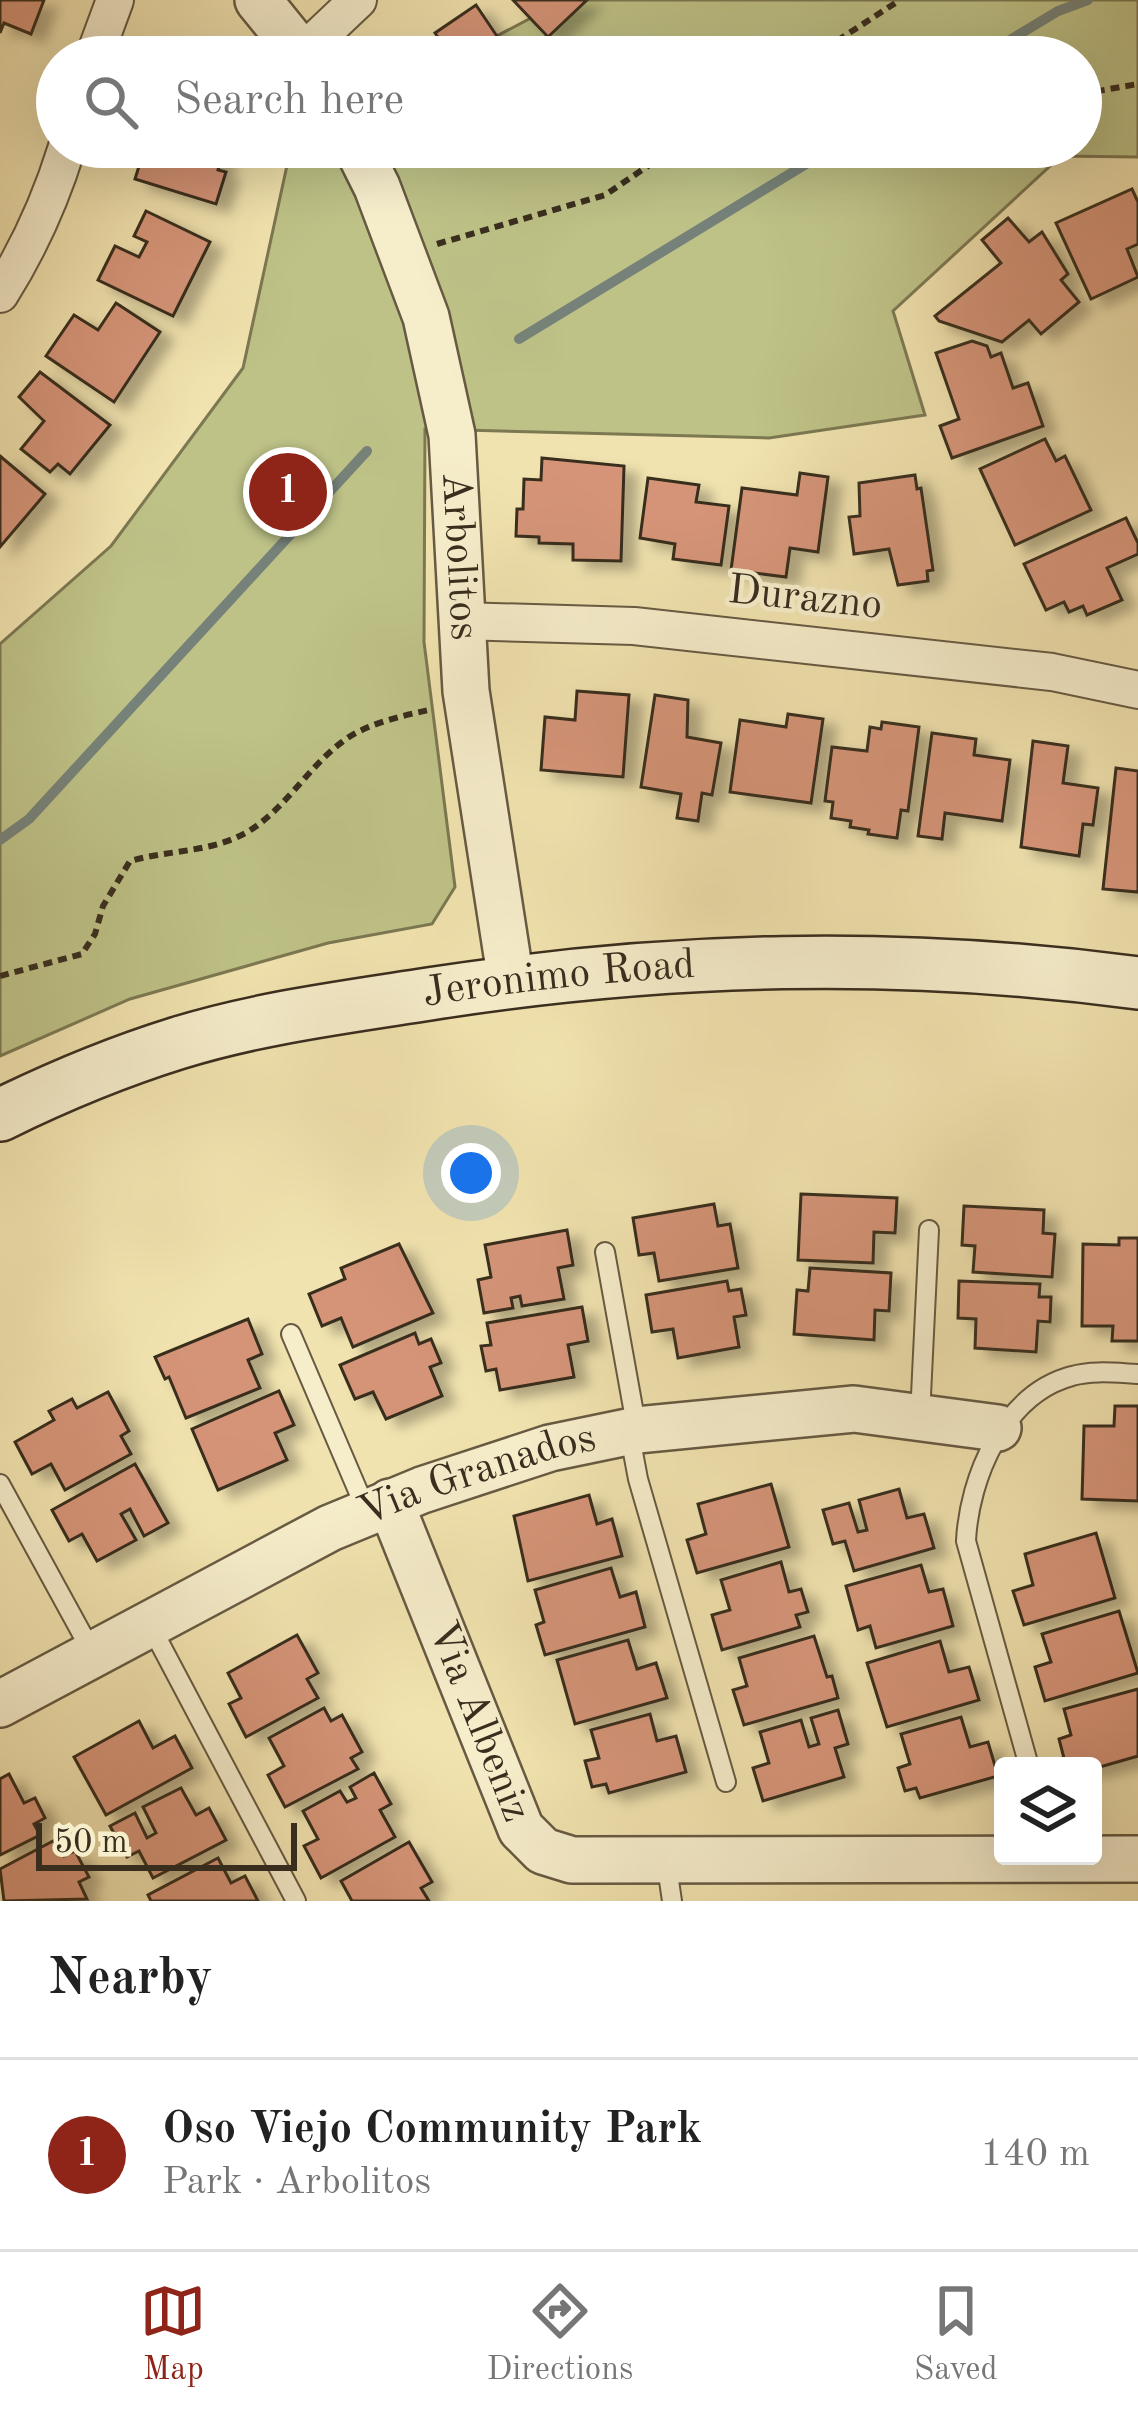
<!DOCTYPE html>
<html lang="en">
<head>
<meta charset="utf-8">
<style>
	body { margin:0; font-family:"Old Standard TT",serif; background:#f6f6f6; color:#222 }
	.controls { position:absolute; right:36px; bottom:36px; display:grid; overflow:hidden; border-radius:12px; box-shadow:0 12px 48px #0002 }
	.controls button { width:108px; height:108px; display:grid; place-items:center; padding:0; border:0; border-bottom:3px solid #e0e0e0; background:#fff; color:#222; font:60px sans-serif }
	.scale { position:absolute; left:36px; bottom:30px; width:261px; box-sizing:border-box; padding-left:12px; border:6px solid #392d1e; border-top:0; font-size:33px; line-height:42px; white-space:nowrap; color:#392d1e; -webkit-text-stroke:9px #f6edcb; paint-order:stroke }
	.you { position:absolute; left:471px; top:1173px; width:42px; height:42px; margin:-30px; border:9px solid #fff; border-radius:50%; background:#1a73e8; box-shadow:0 0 0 18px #1a73e833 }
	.badge { display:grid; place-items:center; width:78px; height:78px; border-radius:50%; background:#8f2418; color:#fff; font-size:39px; font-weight:700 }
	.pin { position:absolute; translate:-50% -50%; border:6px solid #fff; box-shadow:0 3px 12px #0006 }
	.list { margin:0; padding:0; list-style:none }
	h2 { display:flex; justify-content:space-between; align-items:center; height:156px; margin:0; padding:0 48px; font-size:51px }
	h2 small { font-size:39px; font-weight:400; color:#767676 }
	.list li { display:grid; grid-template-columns:78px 1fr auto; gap:36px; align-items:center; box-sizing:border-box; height:192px; padding:0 48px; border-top:3px solid #e0e0e0 }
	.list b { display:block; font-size:45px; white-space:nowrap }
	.list p { margin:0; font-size:39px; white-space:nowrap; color:#767676 }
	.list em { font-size:39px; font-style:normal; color:#767676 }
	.icon { flex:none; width:66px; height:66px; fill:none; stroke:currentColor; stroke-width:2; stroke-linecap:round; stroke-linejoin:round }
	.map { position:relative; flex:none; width:1138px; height:1901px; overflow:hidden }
	.search { position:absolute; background:#fff; box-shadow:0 12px 48px #0002; left:36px; right:36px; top:36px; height:132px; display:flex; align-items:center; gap:30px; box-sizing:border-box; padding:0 42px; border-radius:66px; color:#767676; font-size:45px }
	.sheet { height:348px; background:#fff }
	nav { display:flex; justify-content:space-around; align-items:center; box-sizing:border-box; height:168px; border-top:3px solid #e0e0e0; background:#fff; font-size:33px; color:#767676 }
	nav a { display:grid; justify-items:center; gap:6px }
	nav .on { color:#8f2418 }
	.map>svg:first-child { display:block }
</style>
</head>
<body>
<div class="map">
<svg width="1138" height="1901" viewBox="0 0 1138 1901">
	<defs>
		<filter id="shadow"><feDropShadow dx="13" dy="8" stdDeviation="6" flood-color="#0004"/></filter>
	</defs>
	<rect width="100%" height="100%" fill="#f1e3af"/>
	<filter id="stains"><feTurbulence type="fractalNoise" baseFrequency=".00167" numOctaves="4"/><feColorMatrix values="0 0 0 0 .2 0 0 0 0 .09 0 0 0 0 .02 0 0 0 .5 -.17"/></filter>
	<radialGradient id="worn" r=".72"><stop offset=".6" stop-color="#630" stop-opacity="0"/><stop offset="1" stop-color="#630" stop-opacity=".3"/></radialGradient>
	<path fill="#bec287" stroke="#7c7852" stroke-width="3" d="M565,0H1138V157L1061,156L893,311L925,415L769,438L425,429L424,642L455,887L432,924L328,943L130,999L0,1056V644L111,546L243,368L291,147H1081V57H457Z"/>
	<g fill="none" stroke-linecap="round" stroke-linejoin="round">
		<g stroke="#768279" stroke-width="10">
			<path d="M982,57L1058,11L1088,0"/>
			<path d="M519,339L834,147"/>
			<path d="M0,840L29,819L367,451"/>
		</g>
	</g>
	<g fill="#d59478" stroke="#392d1e" stroke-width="3" filter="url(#shadow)">
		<path d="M0,0H44L31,34L4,23L0,33Z"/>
		<path d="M513,0H587L548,37Z"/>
		<path d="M476,5L509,54L428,57L444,46L435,33Z"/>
		<path d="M145,147H225L218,170L226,172L216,204L135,179Z"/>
		<path d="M1132,189L1138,202V244L1127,249L1138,277L1091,299L1056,223Z"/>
		<path d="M146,211L210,242L173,316L98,280L115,246L139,257L147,242L134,236Z"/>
		<path d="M1008,218L1029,242L1042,232L1068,274L1061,280L1079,302L1041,334L1029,320L1002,342L939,321L935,316L1001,263L982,240Z"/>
		<path d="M116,303L160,332L114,402L46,356L74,315L98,330Z"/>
		<path d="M972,341L987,346L991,357L1001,353L1013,388L1028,383L1043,426L952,458L940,426L959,419L936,353Z"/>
		<path d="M40,372L110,425L70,474L58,464L50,472L21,449L44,421L19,397Z"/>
		<path d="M1045,439L1056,461L1065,456L1091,510L1015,545L980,469Z"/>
		<path d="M0,456L45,494L0,547Z"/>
		<path d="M542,458L624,466L621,561L573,560V544L539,543V537L516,536L517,509H523L524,479L541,480Z"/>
		<path d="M800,473L828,477L818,552L790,548L786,577L731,570L742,488L797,495Z"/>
		<path d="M915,475L917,489L921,488L933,570L927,571L928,581L898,585L889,549L854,554L849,517L860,516L859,483Z"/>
		<path d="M648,478L699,485L696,502L729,506L721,565L673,559L675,544L640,538Z"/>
		<path d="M1126,518L1138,543V554L1107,568L1122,600L1087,615L1083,606L1069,612L1064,602L1046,610L1024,564Z"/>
		<path d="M577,691L629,695L623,777L541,770L545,717L575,720Z"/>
		<path d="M655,695L688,700L687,737L721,743L712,795L702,793L698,821L677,818L681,794L641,787Z"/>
		<path d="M788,714L823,719L811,803L730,792L740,720L786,727Z"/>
		<path d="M882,722L919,727L908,811L901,810L897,838L868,834L869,830L850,827L851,821L831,818L833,802L825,801L832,747L867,751L870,727L881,729Z"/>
		<path d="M932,733L976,739L974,755L1010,760L1002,821L945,813L942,839L918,836Z"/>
		<path d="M1033,741L1068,746L1063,783L1098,788L1093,825L1083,824L1079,856L1021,847Z"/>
		<path d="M1116,768L1138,771V892L1103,889Z"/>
		<path d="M801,1194L897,1198L895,1233L874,1232L873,1263L798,1260Z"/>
		<path d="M714,1204L718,1226L730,1224L738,1268L659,1281L654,1253L639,1255L633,1218Z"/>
		<path d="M964,1206L1044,1210L1043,1233L1055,1234L1052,1277L973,1272L975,1246L962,1245Z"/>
		<path d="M567,1230L573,1265L558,1268L564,1299L522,1306L520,1296L511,1298L513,1308L484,1313L478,1280L491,1277L485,1245Z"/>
		<path d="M1119,1238H1138V1341H1112L1113,1326H1082L1083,1244L1119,1245Z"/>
		<path d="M399,1244L433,1313L353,1347L341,1318L322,1326L309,1294L345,1279L341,1268Z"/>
		<path d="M810,1268L891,1273L889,1311L875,1310L874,1340L794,1334L797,1290L808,1291Z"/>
		<path d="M727,1281L729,1291L741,1289L746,1315L734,1317L739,1347L678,1358L673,1329L652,1332L646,1295Z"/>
		<path d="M959,1281L1040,1284L1039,1297H1051L1050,1322L1038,1321L1036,1352L975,1348L976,1319L958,1318Z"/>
		<path d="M582,1307L588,1341L568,1345L574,1377L500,1390L496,1369L486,1371L481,1346L491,1345L487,1323Z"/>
		<path d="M248,1319L262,1354L248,1360L260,1388L186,1418L169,1377L165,1379L155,1357Z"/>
		<path d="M415,1333L419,1344L431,1339L441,1363L430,1367L442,1396L386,1419L373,1392L355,1399L340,1365Z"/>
		<path d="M279,1391L294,1425L275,1433L287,1460L218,1490L192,1429Z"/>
		<path d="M108,1392L129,1431L121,1436L131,1454L65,1490L51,1464L32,1474L15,1442L54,1420L49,1411L72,1399L77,1408Z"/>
		<path d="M1115,1406H1138V1501L1082,1499L1084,1426H1114Z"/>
		<path d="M135,1464L168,1523L144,1536L130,1509L121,1514L136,1540L97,1561L82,1534L69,1541L52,1510Z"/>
		<path d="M771,1484L789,1547L697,1573L687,1540L706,1534L698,1504Z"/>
		<path d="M899,1489L907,1518L924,1514L934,1548L854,1571L845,1541L833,1544L823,1510L849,1503L858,1532L867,1530L859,1500Z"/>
		<path d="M589,1495L597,1524L612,1519L622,1556L528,1581L514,1516Z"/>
		<path d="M1096,1533L1115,1598L1024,1625L1013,1591L1033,1585L1025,1554Z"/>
		<path d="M781,1562L789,1592L801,1589L808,1612L796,1615L800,1627L722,1650L712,1615L730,1610L721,1580Z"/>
		<path d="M921,1565L929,1592L943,1589L953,1626L876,1648L870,1626L858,1630L846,1586Z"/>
		<path d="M611,1568L620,1597L636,1592L645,1627L545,1655L536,1625L544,1622L535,1590Z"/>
		<path d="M1119,1611L1138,1673L1045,1701L1035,1667L1051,1662L1042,1634Z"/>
		<path d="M297,1635L318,1673L307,1679L318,1698L246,1737L229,1704L241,1698L228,1673Z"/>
		<path d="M814,1636L827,1677L832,1676L838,1698L744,1725L733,1690L747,1686L739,1658Z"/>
		<path d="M628,1640L637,1669L656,1663L667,1698L575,1724L557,1660Z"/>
		<path d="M940,1641L949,1672L969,1667L979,1700L887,1727L867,1663Z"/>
		<path d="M1138,1689V1756L1093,1769L1066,1766L1059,1739L1071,1735L1064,1709Z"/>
		<path d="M324,1708L331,1721L342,1715L362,1752L351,1758L358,1769L285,1807L268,1775L284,1766L269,1738Z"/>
		<path d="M838,1710L848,1744L835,1748L844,1777L763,1801L753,1768L769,1763L760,1732L801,1720L809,1747L819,1744L811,1718Z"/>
		<path d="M650,1714L657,1741L676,1736L686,1772L609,1793L606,1784L592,1787L585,1761L599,1758L591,1730Z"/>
		<path d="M961,1717L970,1747L988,1742L998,1776L920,1798L916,1788L905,1791L898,1768L910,1764L901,1734Z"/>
		<path d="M139,1721L153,1748L175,1736L192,1768L106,1815L74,1757Z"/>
		<path d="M374,1773L391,1804L380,1810L395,1837L321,1878L304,1846L318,1839L303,1811L340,1791L347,1802L356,1798L350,1787Z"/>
		<path d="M9,1774L24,1803L35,1798L45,1818L34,1824L40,1835L0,1855V1779Z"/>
		<path d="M181,1788L196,1815L209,1808L226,1840L153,1878L139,1851L127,1857L110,1826L135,1813L147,1838L156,1833L143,1807Z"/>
		<path d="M55,1840L64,1856L75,1851L89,1877L79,1882L87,1899L4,1901L0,1869Z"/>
		<path d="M409,1842L432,1882L421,1888L429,1901H352L341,1881Z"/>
		<path d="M218,1858L231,1883L245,1876L258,1901H151L148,1895Z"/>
	</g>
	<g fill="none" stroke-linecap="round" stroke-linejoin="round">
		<defs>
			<g id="service">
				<path d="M605,1252L637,1430"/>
				<path d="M291,1334L367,1512"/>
				<path d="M920,1416L929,1230"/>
				<path d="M629,1431L638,1479L726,1782"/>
				<path d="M0,1484L93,1654"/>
				<path d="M149,1623L296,1901"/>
				<path d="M1027,1759L966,1541C969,1478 1004,1394 1072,1376C1092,1370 1117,1373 1138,1374"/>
				<path d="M666,1860L672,1901"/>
			</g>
			<g id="minor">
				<path d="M302,53L358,0"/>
				<path d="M94,57L115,0"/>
				<path d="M0,294C29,248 51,199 67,147"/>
				<path d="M460,621L634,626L1052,672L1138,690"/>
			</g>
			<g id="tertiary">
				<path d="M258,0L304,57"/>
				<path id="s1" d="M357,147L377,187L426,317L452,435L466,691L511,981"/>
				<path id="s2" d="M390,1502L521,1829L543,1851L572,1860L1138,1859"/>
				<path id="s3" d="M0,1704L330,1528L422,1490L550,1448L637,1430L854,1409L998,1428"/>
			</g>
			<g id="secondary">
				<path id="s4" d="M0,1115C57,1087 117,1062 178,1043C259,1018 345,1007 429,994C667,957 899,951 1138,983"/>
			</g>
		</defs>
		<use href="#service" stroke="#675a42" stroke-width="22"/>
		<use href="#minor" stroke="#675a42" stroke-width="40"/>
		<use href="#tertiary" stroke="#675a42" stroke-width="50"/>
		<use href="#secondary" stroke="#392d1e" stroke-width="56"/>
		<g stroke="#392d1e" stroke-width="6" stroke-dasharray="9 6" stroke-linecap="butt">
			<path d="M812,57L900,0"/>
			<path d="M1081,94L1138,84"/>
			<path d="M437,244L605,195L676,147"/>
			<path d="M0,976L82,954L95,934L103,906L130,861C172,849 218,853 255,827C288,804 310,766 342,742C365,724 401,716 429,710"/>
		</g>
		<use href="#service" stroke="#f6edcb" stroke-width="18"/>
		<use href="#minor" stroke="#f6edcb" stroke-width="36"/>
		<use href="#tertiary" stroke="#f6edcb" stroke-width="45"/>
		<use href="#secondary" stroke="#f6edcb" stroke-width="51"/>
	</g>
	<g text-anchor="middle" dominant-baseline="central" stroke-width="9" stroke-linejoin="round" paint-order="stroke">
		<g font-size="42" fill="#392d1e" stroke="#f6edcb">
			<text stroke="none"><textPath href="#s1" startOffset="426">Arbolitos</textPath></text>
			<text transform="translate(805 599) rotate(6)">Durazno</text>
			<text stroke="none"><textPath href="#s4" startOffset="579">Jeronimo Road</textPath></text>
			<text stroke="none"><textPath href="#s3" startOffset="531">Via Granados</textPath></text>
			<text stroke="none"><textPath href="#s2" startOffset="237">Via Albeniz</textPath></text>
		</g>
	</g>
	<rect width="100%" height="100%" filter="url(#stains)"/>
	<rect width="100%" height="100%" fill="url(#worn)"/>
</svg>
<div class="controls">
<button><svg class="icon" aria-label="layers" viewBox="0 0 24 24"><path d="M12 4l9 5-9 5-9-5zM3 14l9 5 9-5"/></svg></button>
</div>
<div class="scale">50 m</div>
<div class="you"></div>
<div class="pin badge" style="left:288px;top:492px">1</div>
<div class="search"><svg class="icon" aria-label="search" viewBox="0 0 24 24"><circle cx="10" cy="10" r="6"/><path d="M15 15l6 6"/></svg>Search here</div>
</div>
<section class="sheet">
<h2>Nearby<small></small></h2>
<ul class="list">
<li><span class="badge">1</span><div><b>Oso Viejo Community Park</b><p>Park · Arbolitos</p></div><em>140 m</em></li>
</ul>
</section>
<nav>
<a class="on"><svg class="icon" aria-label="map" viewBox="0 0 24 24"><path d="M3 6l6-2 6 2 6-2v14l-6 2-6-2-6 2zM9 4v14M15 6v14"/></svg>Map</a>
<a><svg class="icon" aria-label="directions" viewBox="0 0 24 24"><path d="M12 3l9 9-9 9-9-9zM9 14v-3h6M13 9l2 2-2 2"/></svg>Directions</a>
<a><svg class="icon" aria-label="saved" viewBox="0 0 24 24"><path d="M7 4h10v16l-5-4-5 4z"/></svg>Saved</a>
</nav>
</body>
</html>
